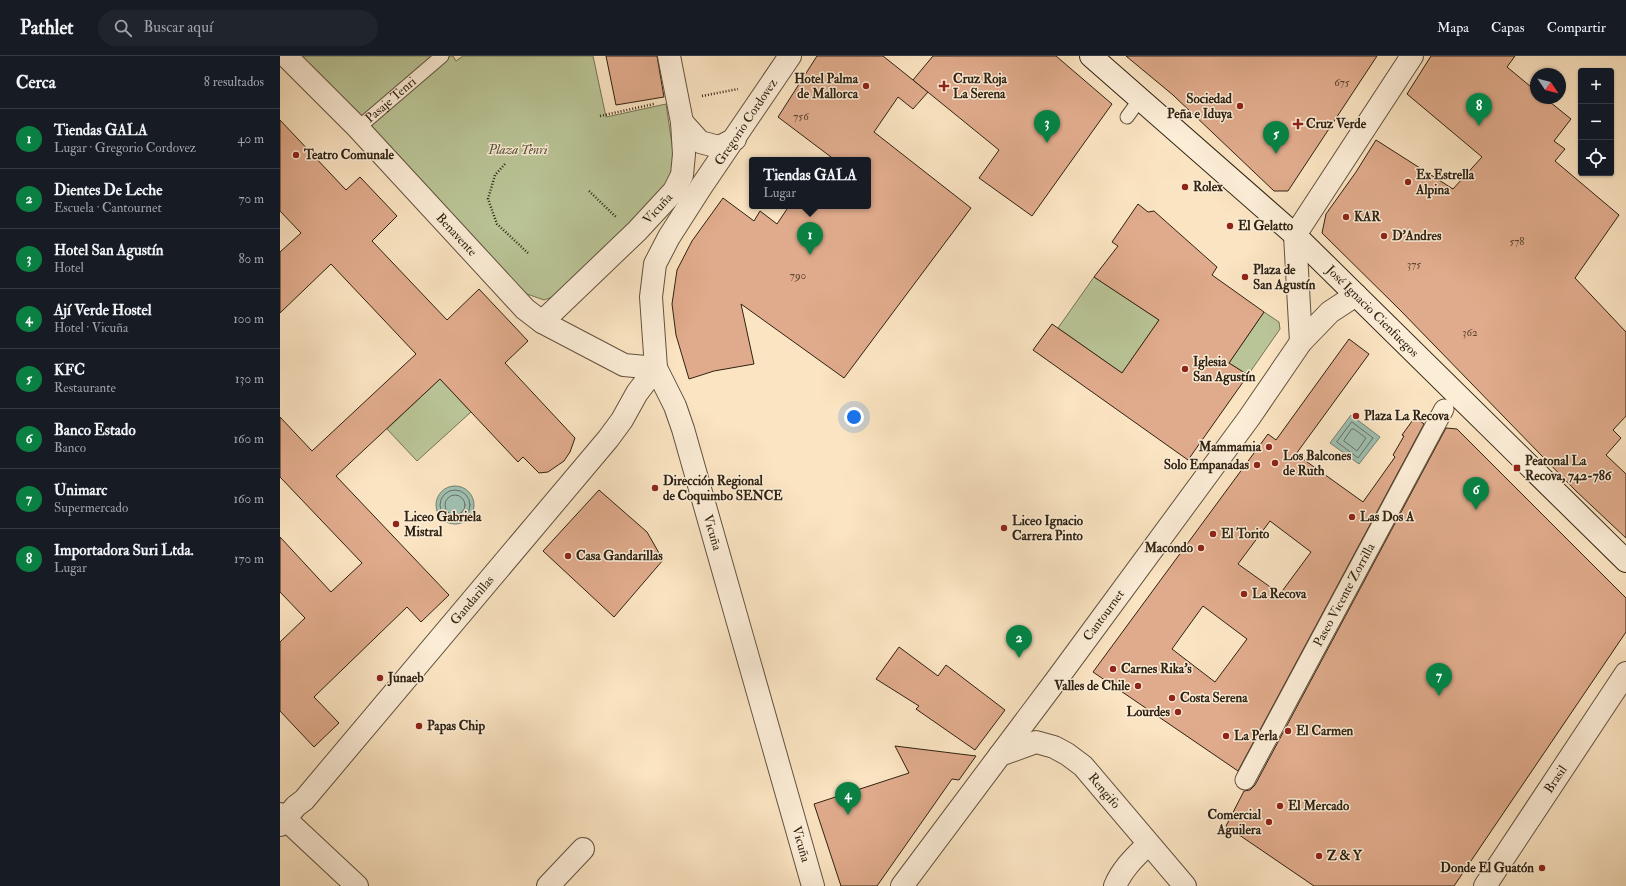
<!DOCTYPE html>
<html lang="es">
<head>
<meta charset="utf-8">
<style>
	body { margin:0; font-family:"IM FELL Double Pica",serif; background:#20242c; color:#f1f3f6 }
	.controls { position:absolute; right:12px; top:12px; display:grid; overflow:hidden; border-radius:4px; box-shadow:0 1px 3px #0004 }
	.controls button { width:36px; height:36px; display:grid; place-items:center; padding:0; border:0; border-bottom:1px solid #363941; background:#171b24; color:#f1f3f6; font:20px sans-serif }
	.compass { position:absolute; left:1250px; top:12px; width:36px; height:36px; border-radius:50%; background:#171b24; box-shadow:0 1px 3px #0004; rotate:125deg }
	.you { position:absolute; left:574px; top:361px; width:14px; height:14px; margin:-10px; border:3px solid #fff; border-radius:50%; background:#1a73e8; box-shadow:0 0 0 6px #1a73e833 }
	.badge { display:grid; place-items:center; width:26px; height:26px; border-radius:50%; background:#0b8043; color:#fff; font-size:13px; font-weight:700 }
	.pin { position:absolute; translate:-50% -33px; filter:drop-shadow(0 1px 2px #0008) }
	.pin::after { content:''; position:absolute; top:21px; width:14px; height:12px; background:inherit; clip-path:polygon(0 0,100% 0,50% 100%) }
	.popup { position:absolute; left:469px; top:101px; width:122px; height:52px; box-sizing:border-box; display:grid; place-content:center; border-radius:4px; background:#171b24; filter:drop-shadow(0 1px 3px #0005); font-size:13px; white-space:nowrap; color:#9ea1a6 }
	.popup b { font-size:15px; color:#f1f3f6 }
	.popup::after { content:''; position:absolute; left:50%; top:100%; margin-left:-8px; border:8px solid transparent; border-top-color:#171b24 }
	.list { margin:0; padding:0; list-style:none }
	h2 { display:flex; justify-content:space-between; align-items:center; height:52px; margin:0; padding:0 16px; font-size:17px }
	h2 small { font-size:13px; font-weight:400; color:#9ea1a6 }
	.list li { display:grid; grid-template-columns:26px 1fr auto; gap:12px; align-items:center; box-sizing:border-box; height:60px; padding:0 16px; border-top:1px solid #363941 }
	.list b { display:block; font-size:15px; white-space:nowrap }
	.list p { margin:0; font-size:13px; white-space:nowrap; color:#9ea1a6 }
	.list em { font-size:13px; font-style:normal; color:#9ea1a6 }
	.icon { flex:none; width:22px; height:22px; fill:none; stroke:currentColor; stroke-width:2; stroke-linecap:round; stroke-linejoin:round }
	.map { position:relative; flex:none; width:1346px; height:830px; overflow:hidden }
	header { display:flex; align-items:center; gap:24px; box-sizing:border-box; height:56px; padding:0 20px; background:#171b24; border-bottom:1px solid #363941 }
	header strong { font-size:19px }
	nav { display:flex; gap:22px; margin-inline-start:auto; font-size:14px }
	.search { width:280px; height:36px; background:#20242c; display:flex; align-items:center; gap:10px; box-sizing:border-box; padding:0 14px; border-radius:22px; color:#9ea1a6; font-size:15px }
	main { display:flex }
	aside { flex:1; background:#171b24 }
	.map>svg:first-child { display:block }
</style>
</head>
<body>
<header>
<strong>Pathlet</strong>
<div class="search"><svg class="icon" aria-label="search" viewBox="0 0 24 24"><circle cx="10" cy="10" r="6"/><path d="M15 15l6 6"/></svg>Buscar aquí</div>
<nav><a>Mapa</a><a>Capas</a><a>Compartir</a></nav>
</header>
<main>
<aside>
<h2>Cerca<small>8 resultados</small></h2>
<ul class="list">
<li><span class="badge">1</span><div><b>Tiendas GALA</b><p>Lugar · Gregorio Cordovez</p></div><em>40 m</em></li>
<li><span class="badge">2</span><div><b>Dientes De Leche</b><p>Escuela · Cantournet</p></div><em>70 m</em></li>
<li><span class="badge">3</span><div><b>Hotel San Agustín</b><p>Hotel</p></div><em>80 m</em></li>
<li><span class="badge">4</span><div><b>Ají Verde Hostel</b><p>Hotel · Vicuña</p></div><em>100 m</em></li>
<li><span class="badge">5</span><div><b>KFC</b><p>Restaurante</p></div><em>130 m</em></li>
<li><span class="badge">6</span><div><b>Banco Estado</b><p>Banco</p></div><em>160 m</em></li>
<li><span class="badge">7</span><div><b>Unimarc</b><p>Supermercado</p></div><em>160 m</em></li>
<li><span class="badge">8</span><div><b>Importadora Suri Ltda.</b><p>Lugar</p></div><em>170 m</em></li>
</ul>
</aside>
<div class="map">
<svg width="1346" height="830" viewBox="0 0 1346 830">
	<rect width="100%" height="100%" fill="#fbe4c2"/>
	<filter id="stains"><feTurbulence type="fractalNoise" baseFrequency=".005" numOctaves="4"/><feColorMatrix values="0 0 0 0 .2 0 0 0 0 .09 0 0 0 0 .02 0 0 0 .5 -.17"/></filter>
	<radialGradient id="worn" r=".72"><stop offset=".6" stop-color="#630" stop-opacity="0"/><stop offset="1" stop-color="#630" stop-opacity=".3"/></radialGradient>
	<g fill="#bac597" stroke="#747454">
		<path d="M21,0H173L176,5L183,0H313L326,61L386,48L395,108L389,132L278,239L264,244L247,238L230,225Z"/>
		<path d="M814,221L879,264L842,317L778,272Z"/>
		<path d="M984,256L999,266L1000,273L968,319L949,307Z"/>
		<path d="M160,323L191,356L137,405L107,373Z"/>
	</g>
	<g fill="#9fbfb1" stroke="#728071">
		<path d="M1071,359L1100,381L1079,408L1050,387Z"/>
		<circle cx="175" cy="449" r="19"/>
	</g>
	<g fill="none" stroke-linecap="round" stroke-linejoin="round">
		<g stroke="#677062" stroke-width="1">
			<path d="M1072,366L1093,382L1078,402L1057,386Z"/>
			<path d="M1072,373H1074L1086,382L1077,395L1064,385Z"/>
			<circle cx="175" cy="449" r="15"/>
			<circle cx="175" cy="449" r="10"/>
		</g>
	</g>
	<g fill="#e0ab8c" stroke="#2f2212" fill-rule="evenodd">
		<path d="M326,0H377L384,41L336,49Z"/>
		<path d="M537,0H603L648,36L633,53L618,41L594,76L691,152L564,322L461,248L474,308L434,315L409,323L396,279L392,248L397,214L412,185L443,142L474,165L480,155L497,168L509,150H588V104H555L498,61Z"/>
		<path d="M653,0H776L832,48L752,160L699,122L719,94L633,24Z"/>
		<path d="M846,0H1097L1008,135H994L893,39Z"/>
		<path d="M1151,0H1235L1227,11L1256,35V42H1265L1291,63L1274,85L1285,93L1275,105L1339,159L1295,222L1346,276V360L1333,374L1341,382L1326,399L1346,418V482L1296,435L1120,254L1042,177L1046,158L1076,116L1096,84L1173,133L1202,101L1127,38Z"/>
		<path d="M0,64L66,134L80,121L117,160L92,185L167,264L199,233L248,285L225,307L295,382L290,396L284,405L268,416L259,417L243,401L238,406L160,323L56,420L169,539L141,566L127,551L34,641L59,667L34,691L0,655V586L25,562L0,536V481L51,536L82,507L0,421V361L32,395L136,298L51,208L0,257V196L21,177L0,155Z"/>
		<path d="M858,148L868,156L874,155L937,211L932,219L984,256L949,307L968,319L908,404L753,294L772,268L842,317L879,264L814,221L838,190L832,186Z"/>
		<path d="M1069,283L1089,298L1016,398L1083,446L1115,401L1113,399L1124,380L1122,379L1135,361L1144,368L958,715L813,616L988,378L996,384ZM990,465L1031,496L1000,538L958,508ZM923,550L967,583L935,626L892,593Z"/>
		<path d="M1166,372L1177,373L1346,542V576L1174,830H1034L946,770L964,735L970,734L975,729Z"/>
		<path d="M319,434L367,476L383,504L334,561L263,495Z"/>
		<path d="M619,591L658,620L666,609L725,654L695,694L636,653L639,650L596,623Z"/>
		<path d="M615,690L696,700L679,724L672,723L597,830H561L534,748L629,717Z"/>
	</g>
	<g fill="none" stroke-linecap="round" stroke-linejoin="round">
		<defs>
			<g id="service">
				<path d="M847,61L860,43"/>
				<path id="s1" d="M78,72L162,0"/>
			</g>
			<g id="pedestrian">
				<path id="s2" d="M965,724L1164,353"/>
			</g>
			<g id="minor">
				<path id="s3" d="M262,266L357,175L394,135L402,119L404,98L402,66L389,0"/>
				<path d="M1021,286L1015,179L1132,0"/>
				<path id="s4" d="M720,699L777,623L969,362L1021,286L1050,256L1076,239"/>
				<path id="s5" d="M0,769L16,750L24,744L328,383L342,364L357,337L376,312"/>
				<path d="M268,830L303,793"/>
				<path d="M835,830C842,813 855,801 868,788"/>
			</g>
			<g id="tertiary">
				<path id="s6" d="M6,0L78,72L245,253L262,266L344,309L376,312"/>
				<path id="s7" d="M510,0L421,131L389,181L375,208L371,241L376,312L395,350L403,373L533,830"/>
				<path d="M402,66L420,86L439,91L455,83"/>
				<path d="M0,758L77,830"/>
				<path id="s8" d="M622,830L720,699L756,686L774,691L787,698L803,710L905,830"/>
				<path id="s9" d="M1205,830L1346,617"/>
			</g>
			<g id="secondary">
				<path id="s10" d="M811,0L1015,179L1346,505"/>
			</g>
		</defs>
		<use href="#service" stroke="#62523e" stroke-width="15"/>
		<use href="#pedestrian" stroke="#62523e" stroke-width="21"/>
		<use href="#minor" stroke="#62523e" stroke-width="24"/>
		<use href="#tertiary" stroke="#62523e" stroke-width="24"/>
		<use href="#secondary" stroke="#2f2212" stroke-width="24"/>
		<g stroke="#2f2212" stroke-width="2.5" stroke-dasharray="1 2" stroke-linecap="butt">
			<path d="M422,40L458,33"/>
			<path d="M320,60L374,48"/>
			<path d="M225,108L215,119L208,143L217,168L248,197"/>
			<path d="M309,135L336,161"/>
		</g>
		<use href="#service" stroke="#fcedd7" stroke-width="13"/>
		<use href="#pedestrian" stroke="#fcedd7" stroke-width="19"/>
		<use href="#minor" stroke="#fcedd7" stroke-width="22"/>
		<use href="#tertiary" stroke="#fcedd7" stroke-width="22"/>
		<use href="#secondary" stroke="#fcedd7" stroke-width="22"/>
	</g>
	<g fill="#8f2418" stroke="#fcedd7" stroke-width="1.5">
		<circle cx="586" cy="30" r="4"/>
		<path d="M662 24h4v4h4v4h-4v4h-4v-4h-4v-4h4z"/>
		<circle cx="960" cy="50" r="4"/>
		<path d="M1016 62h4v4h4v4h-4v4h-4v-4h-4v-4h4z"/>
		<circle cx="16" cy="99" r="4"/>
		<circle cx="1128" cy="126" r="4"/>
		<circle cx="905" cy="131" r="4"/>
		<circle cx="1066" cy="161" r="4"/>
		<circle cx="950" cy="170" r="4"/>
		<circle cx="1104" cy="180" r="4"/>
		<circle cx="965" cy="221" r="4"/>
		<circle cx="905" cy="313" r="4"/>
		<circle cx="1076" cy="360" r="4"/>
		<circle cx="989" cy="391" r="4"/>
		<circle cx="995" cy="407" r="4"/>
		<circle cx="977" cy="409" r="4"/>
		<rect x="1233" y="408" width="8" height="8" rx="2"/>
		<circle cx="375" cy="432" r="4"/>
		<circle cx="1072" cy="461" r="4"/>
		<circle cx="116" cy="468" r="4"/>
		<circle cx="724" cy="472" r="4"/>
		<circle cx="933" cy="478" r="4"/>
		<circle cx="921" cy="492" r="4"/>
		<circle cx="288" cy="500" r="4"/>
		<circle cx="964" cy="538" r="4"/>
		<circle cx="833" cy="613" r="4"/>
		<circle cx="100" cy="622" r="4"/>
		<circle cx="858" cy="630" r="4"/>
		<circle cx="892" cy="642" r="4"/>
		<circle cx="898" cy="656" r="4"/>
		<circle cx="139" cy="670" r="4"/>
		<circle cx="1008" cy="675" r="4"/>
		<circle cx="946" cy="680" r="4"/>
		<circle cx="1000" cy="750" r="4"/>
		<circle cx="989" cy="766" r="4"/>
		<circle cx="1039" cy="800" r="4"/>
		<circle cx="1262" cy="812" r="4"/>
	</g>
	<g text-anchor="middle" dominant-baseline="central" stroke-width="3" stroke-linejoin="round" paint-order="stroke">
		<g font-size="11" fill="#5b4430">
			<text x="1062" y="26">675</text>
			<text x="521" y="60">756</text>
			<text x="1237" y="185">578</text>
			<text x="1134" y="208">375</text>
			<text x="518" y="219">790</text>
			<text x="1190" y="276">362</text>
		</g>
		<g font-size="13" font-weight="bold" fill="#2f2212" stroke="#fcedd7" text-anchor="start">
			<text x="578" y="23" text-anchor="end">Hotel Palma<tspan x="578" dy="15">de Mallorca</tspan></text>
			<text x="673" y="23">Cruz Roja<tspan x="673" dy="15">La Serena</tspan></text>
			<text x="952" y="43" text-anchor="end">Sociedad<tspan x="952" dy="15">Peña e Iduya</tspan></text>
			<text x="1026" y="68">Cruz Verde</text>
			<text x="24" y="99">Teatro Comunale</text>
			<text x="1136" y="119">Ex Estrella<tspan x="1136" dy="15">Alpina</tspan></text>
			<text x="913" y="131">Rolex</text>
			<text x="1074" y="161">KAR</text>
			<text x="958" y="170">El Gelatto</text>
			<text x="1112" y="180">D'Andres</text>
			<text x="973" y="214">Plaza de<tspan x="973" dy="15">San Agustín</tspan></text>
			<text x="913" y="306">Iglesia<tspan x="913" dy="15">San Agustín</tspan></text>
			<text x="1084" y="360">Plaza La Recova</text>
			<text x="981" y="391" text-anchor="end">Mammamia</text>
			<text x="1003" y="400">Los Balcones<tspan x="1003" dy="15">de Ruth</tspan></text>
			<text x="1245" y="405">Peatonal La<tspan x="1245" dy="15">Recova, 742-786</tspan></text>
			<text x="969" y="409" text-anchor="end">Solo Empanadas</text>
			<text x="383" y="425">Dirección Regional<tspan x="383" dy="15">de Coquimbo SENCE</tspan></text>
			<text x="124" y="461">Liceo Gabriela<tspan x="124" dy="15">Mistral</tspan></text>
			<text x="1080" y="461">Las Dos A</text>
			<text x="732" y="465">Liceo Ignacio<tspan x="732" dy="15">Carrera Pinto</tspan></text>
			<text x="941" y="478">El Torito</text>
			<text x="913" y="492" text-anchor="end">Macondo</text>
			<text x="296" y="500">Casa Gandarillas</text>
			<text x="972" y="538">La Recova</text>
			<text x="841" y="613">Carnes Rika's</text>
			<text x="108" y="622">Junaeb</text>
			<text x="850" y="630" text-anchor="end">Valles de Chile</text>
			<text x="900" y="642">Costa Serena</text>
			<text x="890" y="656" text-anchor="end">Lourdes</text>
			<text x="147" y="670">Papas Chip</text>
			<text x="1016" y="675">El Carmen</text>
			<text x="954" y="680">La Perla</text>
			<text x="1008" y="750">El Mercado</text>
			<text x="981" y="759" text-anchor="end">Comercial<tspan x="981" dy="15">Aguilera</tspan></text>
			<text x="1047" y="800">Z &amp; Y</text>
			<text x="1254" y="812" text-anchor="end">Donde El Guatón</text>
		</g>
		<g font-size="13" fill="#2f2212" stroke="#fcedd7">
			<text stroke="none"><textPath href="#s1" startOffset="43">Pasaje Tenri</textPath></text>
			<text transform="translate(466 66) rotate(-56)">Gregorio Cordovez</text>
			<text stroke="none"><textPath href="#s3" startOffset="162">Vicuña</textPath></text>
			<text stroke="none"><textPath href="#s6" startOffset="247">Benavente</textPath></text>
			<text stroke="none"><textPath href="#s10" startOffset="380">José Ignacio Cienfuegos</textPath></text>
			<text stroke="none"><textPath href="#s7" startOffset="527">Vicuña</textPath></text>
			<text stroke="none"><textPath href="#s2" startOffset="210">Paseo Vicente Zorrilla</textPath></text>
			<text stroke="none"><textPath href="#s5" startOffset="296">Gandarillas</textPath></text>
			<text stroke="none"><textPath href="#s4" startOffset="174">Cantournet</textPath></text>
			<text stroke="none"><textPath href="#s9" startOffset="128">Brasil</textPath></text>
			<text stroke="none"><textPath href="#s8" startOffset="288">Rengifo</textPath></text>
			<text stroke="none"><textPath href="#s7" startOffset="851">Vicuña</textPath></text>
		</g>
		<g font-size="13" font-style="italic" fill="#59533a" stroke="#fcedd7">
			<text x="238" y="94">Plaza Tenri</text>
		</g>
	</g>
	<rect width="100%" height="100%" filter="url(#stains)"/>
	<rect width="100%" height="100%" fill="url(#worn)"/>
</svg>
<div class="controls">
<button>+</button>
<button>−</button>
<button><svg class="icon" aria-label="locate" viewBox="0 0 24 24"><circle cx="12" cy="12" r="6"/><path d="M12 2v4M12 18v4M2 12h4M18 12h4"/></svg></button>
</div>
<svg class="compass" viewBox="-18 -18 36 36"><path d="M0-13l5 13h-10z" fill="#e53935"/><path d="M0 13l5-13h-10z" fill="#9ea1a6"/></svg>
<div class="you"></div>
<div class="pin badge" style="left:530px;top:199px">1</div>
<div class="popup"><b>Tiendas GALA</b>Lugar</div>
<div class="pin badge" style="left:739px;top:602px">2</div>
<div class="pin badge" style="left:767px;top:87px">3</div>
<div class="pin badge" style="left:568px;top:759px">4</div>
<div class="pin badge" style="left:996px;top:98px">5</div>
<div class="pin badge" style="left:1196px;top:454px">6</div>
<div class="pin badge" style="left:1159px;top:640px">7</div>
<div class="pin badge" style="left:1199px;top:70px">8</div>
</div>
</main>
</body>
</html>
